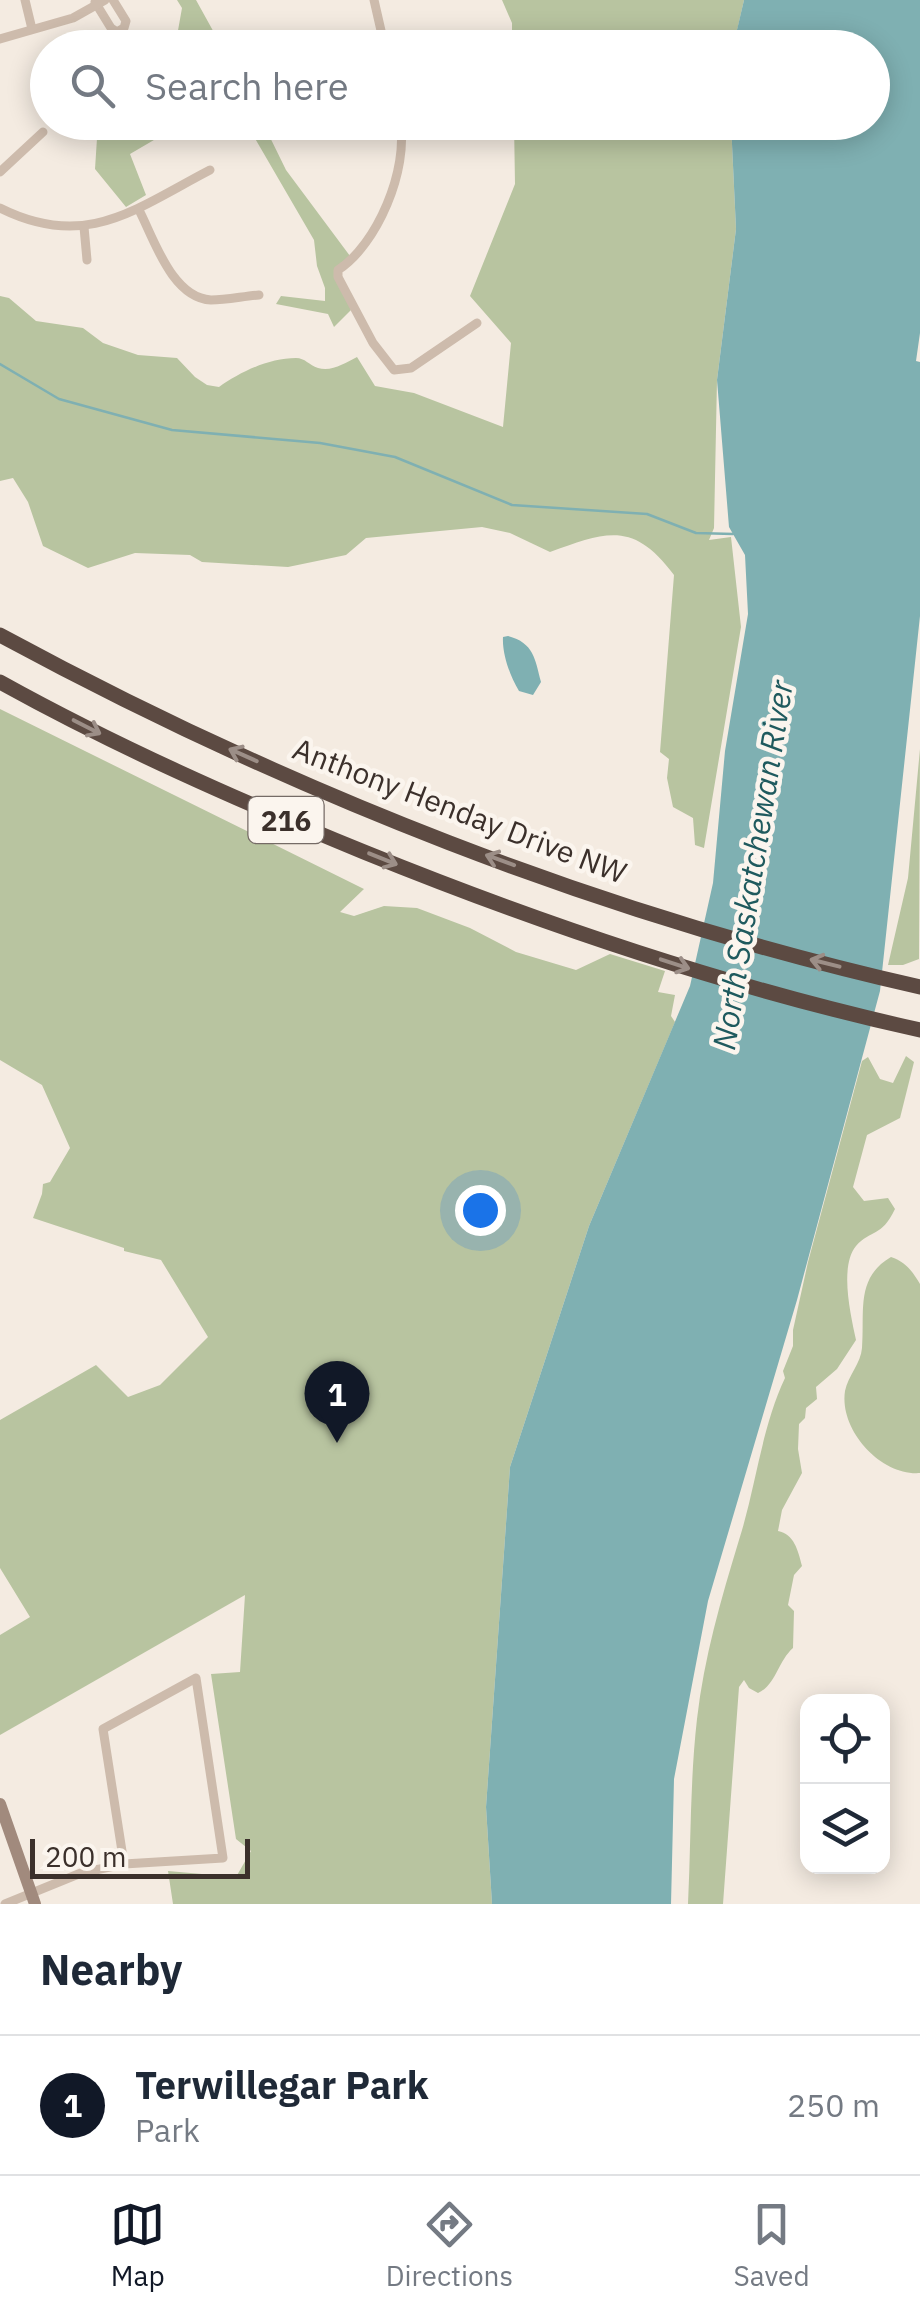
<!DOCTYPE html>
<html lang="en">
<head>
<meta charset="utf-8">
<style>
	body { margin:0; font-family:"IBM Plex Sans",sans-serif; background:#f2f2f3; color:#1f2937 }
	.controls { position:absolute; right:30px; bottom:30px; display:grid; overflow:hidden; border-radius:20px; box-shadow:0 5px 25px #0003 }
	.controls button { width:90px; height:90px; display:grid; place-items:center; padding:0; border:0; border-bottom:2px solid #e0e1e3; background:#fff; color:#1f2937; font:50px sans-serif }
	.scale { position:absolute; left:30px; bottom:25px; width:220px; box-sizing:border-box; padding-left:10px; border:5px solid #3b302b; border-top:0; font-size:28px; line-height:35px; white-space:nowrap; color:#3b302b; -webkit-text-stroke:8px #fbf5ee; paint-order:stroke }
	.you { position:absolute; left:480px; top:1210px; width:35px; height:35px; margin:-25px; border:8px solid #fff; border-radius:50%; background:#1a73e8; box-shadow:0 0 0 15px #1a73e833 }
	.badge { display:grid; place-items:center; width:65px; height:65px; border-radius:50%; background:#111827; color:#fff; font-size:32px; font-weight:700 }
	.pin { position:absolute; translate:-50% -82px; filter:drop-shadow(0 2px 5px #0008) }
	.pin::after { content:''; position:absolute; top:52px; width:35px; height:30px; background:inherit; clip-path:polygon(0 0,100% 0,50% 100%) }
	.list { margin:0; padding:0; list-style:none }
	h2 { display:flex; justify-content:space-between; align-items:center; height:130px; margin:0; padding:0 40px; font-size:42px }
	h2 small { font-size:32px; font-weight:400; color:#747a83 }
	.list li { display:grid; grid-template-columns:65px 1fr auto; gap:30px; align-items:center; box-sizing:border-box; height:140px; padding:0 40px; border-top:2px solid #e0e1e3 }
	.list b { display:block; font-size:38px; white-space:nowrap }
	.list p { margin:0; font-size:32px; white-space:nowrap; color:#747a83 }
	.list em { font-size:32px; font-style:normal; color:#747a83 }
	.icon { flex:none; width:55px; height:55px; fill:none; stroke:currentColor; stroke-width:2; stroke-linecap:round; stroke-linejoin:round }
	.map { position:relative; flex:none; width:920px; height:1904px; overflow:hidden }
	.search { position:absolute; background:#fff; box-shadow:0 5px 25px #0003; left:30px; right:30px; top:30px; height:110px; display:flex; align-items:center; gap:25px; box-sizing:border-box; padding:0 35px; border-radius:55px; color:#747a83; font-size:38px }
	.sheet { height:270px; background:#fff }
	nav { display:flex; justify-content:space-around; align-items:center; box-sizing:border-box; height:140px; border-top:2px solid #e0e1e3; background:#fff; font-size:28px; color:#747a83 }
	nav a { display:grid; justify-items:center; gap:5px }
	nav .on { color:#111827 }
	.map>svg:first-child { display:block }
</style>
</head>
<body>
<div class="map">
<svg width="920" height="1904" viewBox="0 0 920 1904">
	<rect width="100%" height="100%" fill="#f4ebe1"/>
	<g fill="#b8c4a0">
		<path d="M177,0H196L222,47H169L177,36L182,8Z"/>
		<path d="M502,0H744L733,48L512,47V23Z"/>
		<path d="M98,123H183L130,154L146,195L126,207L95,169Z"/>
		<path d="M246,123H263L286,170L350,256L335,268L351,310L334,327L328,314L276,304L281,296L325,301V288L317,266L314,240Z"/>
		<path d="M514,123H731L736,229L717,380L714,528L709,540L731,537L741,627L704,848L695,845L693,818L673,807L667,778L669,759L660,752L674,575C634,521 607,531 550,552L510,533L482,527L366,538L346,555L288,567L202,562L190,555L135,553L88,568L43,546L28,502L13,478L0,481V296L9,298L36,321L83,328L103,343L138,355L177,358L195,377L207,385L219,387C240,372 269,358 296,358C305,358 309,365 318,368C332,372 345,363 357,357L375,386L414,393L503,427L511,343L470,296L515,184Z"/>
		<path d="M0,709L364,889L340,912L354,916L384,906L417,908L470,928L516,952L576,970L610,954L665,971L658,992L675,995L671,1016L675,1022L589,1226L510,1467L486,1807L492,1904H173L168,1871L236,1877L251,1851L236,1839L211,1674L240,1672L245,1595L0,1735V1635L30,1617L0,1568V1420L96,1365L128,1397L160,1385L208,1337L161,1260L124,1251V1248L33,1218L42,1194L43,1184L50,1182L70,1148L42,1085L0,1060Z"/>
		<path d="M920,749L919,959L903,965H888L908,878Z"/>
		<path d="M906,1056L914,1062L900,1118L867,1135L853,1187L864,1201L888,1198L895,1209C881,1238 871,1229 856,1246C839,1267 851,1316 856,1340L837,1369L816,1387L817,1399L806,1408L805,1418L799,1424L798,1449L802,1473L782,1510L778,1531C794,1534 798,1550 802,1566L794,1575L788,1605L794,1611L793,1648C778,1661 776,1685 758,1693L749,1688L744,1680L739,1687L723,1904H688C691,1843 690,1780 697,1719C704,1658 721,1599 739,1540C756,1487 761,1429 785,1378L783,1371L793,1346V1330L808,1262L862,1061L868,1057L880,1079L893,1083Z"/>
		<path d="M891,1257C906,1262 912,1271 920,1284V1473C881,1476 839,1430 845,1391C848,1376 861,1363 862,1348C865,1312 855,1278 891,1257Z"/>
	</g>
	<g fill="#7fb0b2">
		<path d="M744,0H920V333L916,361L920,362V616L880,991L797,1300L708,1601L674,1779L671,1904H492L486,1807L510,1467L589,1226L690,986L713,883L725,751L748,614L745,555L729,527L717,380L736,229L731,123L872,122V48L733,47Z"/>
		<path d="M508,636C534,643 535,659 541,682L533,695L519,691C510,676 502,654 503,637Z"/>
	</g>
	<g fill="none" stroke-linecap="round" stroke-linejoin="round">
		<path stroke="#7fb0b2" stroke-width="2.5" d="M0,364L59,399L172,430L320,443L395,457L512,505L647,514L696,533L733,534"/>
		<g stroke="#cdbbac" stroke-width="9">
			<path d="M25,0L32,29"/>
			<path d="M374,0L385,48"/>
			<path d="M95,2L111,28L117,32L124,28L126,21L113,0"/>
			<path d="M0,39L73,18L105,0"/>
			<path d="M400,122C409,169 377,245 338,270V277L373,343L394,370L411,368L477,323"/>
			<path d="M0,172L43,132"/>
			<path d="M0,208C86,251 135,209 210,170"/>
			<path d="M139,210C154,239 172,298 211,300C227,300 244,296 259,295"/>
			<path d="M84,227L87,260"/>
			<path d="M5,1904L81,1873L124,1864L223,1858L196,1678L103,1729L124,1864"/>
		</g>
		<path stroke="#a18a7d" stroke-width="12" d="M0,1804L35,1904"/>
		<g stroke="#5c4a42" stroke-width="15">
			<path d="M0,635C288,791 601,915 920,987"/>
			<path d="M0,682C117,747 240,801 364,852C544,925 730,988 920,1030"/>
		</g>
	</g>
	<defs><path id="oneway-shaft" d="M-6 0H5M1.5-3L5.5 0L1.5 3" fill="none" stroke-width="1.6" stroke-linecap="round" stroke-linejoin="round" transform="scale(2.5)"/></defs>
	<g stroke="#9c8e87">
		<use href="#oneway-shaft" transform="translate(87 727) rotate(27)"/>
		<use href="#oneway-shaft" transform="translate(243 755) rotate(-156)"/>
		<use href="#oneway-shaft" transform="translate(383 859) rotate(22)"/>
		<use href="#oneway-shaft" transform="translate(500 860) rotate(-160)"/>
		<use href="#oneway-shaft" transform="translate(825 963) rotate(-166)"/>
		<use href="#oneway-shaft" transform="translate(675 964) rotate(18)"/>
	</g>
	<g text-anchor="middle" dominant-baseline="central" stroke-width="9" stroke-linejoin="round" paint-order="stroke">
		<rect fill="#fbf5ee" stroke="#756b66" stroke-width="2.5" x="248.5" y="797" width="75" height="46" rx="8"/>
		<g font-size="28" font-weight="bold" fill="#3b302b">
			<text x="286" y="820">216</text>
		</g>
		<g font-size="30" fill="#3b302b" stroke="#fbf5ee">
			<text transform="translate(460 810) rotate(21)">Anthony Henday Drive NW</text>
		</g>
		<g font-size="32" font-style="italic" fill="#1f5a5e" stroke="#fbf5ee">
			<text transform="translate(752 865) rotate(-81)">North Saskatchewan River</text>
		</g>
	</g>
</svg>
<div class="controls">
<button><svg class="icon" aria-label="locate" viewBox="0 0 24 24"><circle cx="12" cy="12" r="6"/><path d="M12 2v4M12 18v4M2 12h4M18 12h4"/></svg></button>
<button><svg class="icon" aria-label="layers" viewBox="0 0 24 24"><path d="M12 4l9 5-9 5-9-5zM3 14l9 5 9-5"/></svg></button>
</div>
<div class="scale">200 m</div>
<div class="you"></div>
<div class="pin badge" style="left:337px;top:1443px">1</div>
<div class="search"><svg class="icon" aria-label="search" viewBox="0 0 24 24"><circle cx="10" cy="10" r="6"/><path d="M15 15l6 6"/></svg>Search here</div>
</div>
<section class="sheet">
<h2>Nearby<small></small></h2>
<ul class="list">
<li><span class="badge">1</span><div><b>Terwillegar Park</b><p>Park</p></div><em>250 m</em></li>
</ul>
</section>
<nav>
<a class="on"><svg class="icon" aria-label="map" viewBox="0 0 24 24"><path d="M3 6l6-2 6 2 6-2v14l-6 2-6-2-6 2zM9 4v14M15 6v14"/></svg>Map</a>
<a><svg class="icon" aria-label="directions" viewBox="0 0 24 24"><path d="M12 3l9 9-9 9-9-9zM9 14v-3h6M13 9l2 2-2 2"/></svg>Directions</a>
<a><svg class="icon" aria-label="saved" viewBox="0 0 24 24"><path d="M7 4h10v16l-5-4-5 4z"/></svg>Saved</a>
</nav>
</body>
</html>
